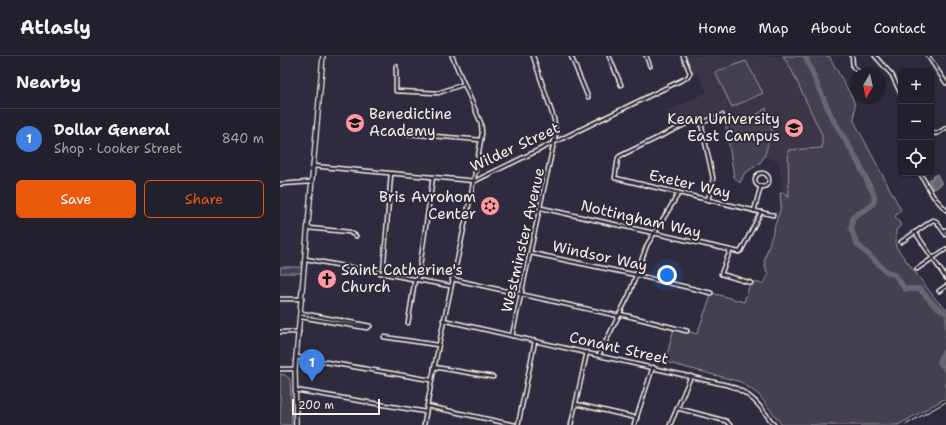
<!DOCTYPE html>
<html lang="en">
<head>
<meta charset="utf-8">
<style>
	body { margin:0; font-family:"Shantell Sans",sans-serif; background:#2f2d3a; color:#f1f3f6 }
	.controls { position:absolute; right:12px; top:12px; display:grid; overflow:hidden; border-radius:6px; box-shadow:0 1px 3px #0004 }
	.controls button { width:36px; height:36px; display:grid; place-items:center; padding:0; border:0; border-bottom:1px solid #403e4a; background:#23202e; color:#f1f3f6; font:20px sans-serif }
	.compass { position:absolute; left:570px; top:12px; width:36px; height:36px; border-radius:50%; background:#23202e; box-shadow:0 1px 3px #0004; rotate:189deg }
	.scale { position:absolute; left:12px; bottom:10px; width:88px; box-sizing:border-box; padding-left:4px; border:2px solid #f4f1e8; border-top:0; font-size:11px; line-height:14px; white-space:nowrap; color:#f4f1e8; -webkit-text-stroke:3px #2f2a3d; paint-order:stroke }
	.you { position:absolute; left:387px; top:219px; width:14px; height:14px; margin:-10px; border:3px solid #fff; border-radius:50%; background:#1a73e8; box-shadow:0 0 0 6px #1a73e833 }
	.badge { display:grid; place-items:center; width:26px; height:26px; border-radius:50%; background:#ea580c; color:#fff; font-size:13px; font-weight:700 }
	.pin { position:absolute; translate:-50% -33px; filter:drop-shadow(0 1px 2px #0008) }
	.pin::after { content:''; position:absolute; top:21px; width:14px; height:12px; background:inherit; clip-path:polygon(0 0,100% 0,50% 100%) }
	.list { margin:0; padding:0; list-style:none }
	h2 { display:flex; justify-content:space-between; align-items:center; height:52px; margin:0; padding:0 16px; font-size:17px }
	h2 small { font-size:13px; font-weight:400; color:#a3a3aa }
	.list li { display:grid; grid-template-columns:26px 1fr auto; gap:12px; align-items:center; box-sizing:border-box; height:60px; padding:0 16px; border-top:1px solid #403e4a }
	.list b { display:block; font-size:15px; white-space:nowrap }
	.list p { margin:0; font-size:13px; white-space:nowrap; color:#a3a3aa }
	.list em { font-size:13px; font-style:normal; color:#a3a3aa }
	.actions { display:flex; gap:8px; padding:12px 16px }
	.actions a { flex:1; padding:9px 0; border:1px solid #ea580c; border-radius:6px; text-align:center; font-size:14px; color:#ea580c }
	.actions .main { background:#ea580c; color:#fff }
	.icon { flex:none; width:22px; height:22px; fill:none; stroke:currentColor; stroke-width:2; stroke-linecap:round; stroke-linejoin:round }
	.map { position:relative; flex:none; width:666px; height:369px; overflow:hidden }
	header { display:flex; align-items:center; gap:24px; box-sizing:border-box; height:56px; padding:0 20px; background:#23202e; border-bottom:1px solid #403e4a }
	header strong { font-size:19px }
	nav { display:flex; gap:22px; margin-inline-start:auto; font-size:14px }
	main { display:flex }
	aside { flex:1; background:#23202e }
	.map>svg:first-child { display:block }
</style>
</head>
<body>
<header>
<strong>Atlasly</strong>
<nav><a>Home</a><a>Map</a><a>About</a><a>Contact</a></nav>
</header>
<main>
<aside>
<h2>Nearby<small></small></h2>
<ul class="list">
<li><span class="badge" style="background:#3f7fe0">1</span><div><b>Dollar General</b><p>Shop · Looker Street</p></div><em>840 m</em></li>
</ul>
<div class="actions"><a class="main">Save</a><a>Share</a></div>
</aside>
<div class="map">
<svg width="666" height="369" viewBox="0 0 666 369">
	<rect width="100%" height="100%" fill="#2f2a3d"/>
	<filter id="ink" filterUnits="userSpaceOnUse"><feTurbulence type="fractalNoise" baseFrequency=".025" numOctaves="2"/><feDisplacementMap in="SourceGraphic" scale="8" xChannelSelector="R" yChannelSelector="G"/><feConvolveMatrix kernelMatrix="1 2 1 2 8 2 1 2 1" color-interpolation-filters="sRGB"/></filter>
	<g filter="url(#ink)">
		<path fill="#3b3647" d="M404,0H503L511,13L542,79L548,125H545L510,149L500,137H502L499,105L484,101L492,75L475,60L441,65L439,61L394,75L386,56L427,36L418,17L412,19Z"/>
		<g fill="#454050" stroke="#9c989c">
			<path d="M503,0H549L572,41L575,49L574,65L621,154L615,160L621,169L616,174V191L657,245L666,252V342L618,369H502L479,339L461,326L385,306L394,272L417,278L432,237L464,246L471,225L482,228L488,220L484,205L501,150L500,137H505L506,140L509,141L508,94L542,92V79L511,13Z"/>
			<path d="M466,5L483,37L452,51L435,16Z"/>
			<path d="M486,52L492,75L484,101L480,107L464,118L460,127L454,121L445,64L475,60Z"/>
			<rect x="0" y="211" width="22" height="6"/>
			<path d="M0,318L5,319L10,323L12,369H0Z"/>
		</g>
		<path fill="#6a6670" stroke="#a19ea0" d="M657,118L662,128L653,133L649,124Z"/>
		<g fill="none" stroke-linecap="round" stroke-linejoin="round">
			<g stroke="#6a6670" stroke-width="5.5">
				<path d="M525,0L551,60L575,100L594,139C597,152 582,154 573,161L571,173L577,188L606,215L615,219L625,233H640L654,249L666,257"/>
				<path d="M666,295L661,300L660,306L666,314"/>
			</g>
			<defs>
				<g id="minor">
					<path d="M291,0L308,41"/>
					<path d="M329,0L341,29"/>
					<path d="M366,0L370,10"/>
					<path d="M572,0L573,11L581,18"/>
					<path d="M595,0L612,19L621,38"/>
					<path d="M648,0L666,27"/>
					<path d="M116,10V35L158,37L184,28"/>
					<path d="M442,59L421,67L416,65L410,66L340,100L338,102L335,122L493,159"/>
					<path d="M421,67L433,122L428,144"/>
					<path d="M105,76L201,84"/>
					<path d="M651,78L658,77L666,72"/>
					<path d="M33,110L195,125L408,21L410,17L403,0"/>
					<path d="M640,117L653,140L666,154"/>
					<circle cx="482" cy="124" r="7"/>
					<path d="M0,128L31,126"/>
					<path d="M261,152L459,196L461,195L481,156"/>
					<path d="M474,155L481,130"/>
					<path d="M28,172L69,176L76,180"/>
					<path d="M665,174H666"/>
					<path d="M635,176L666,222"/>
					<path d="M621,186L653,164L656,165L666,179"/>
					<path d="M450,195L441,218L471,227"/>
					<path d="M251,197L356,219L431,237"/>
					<path d="M26,203L170,230"/>
					<path d="M637,213L666,193"/>
					<path d="M103,217L111,118"/>
					<path d="M138,223L153,121"/>
					<path d="M172,223L339,260"/>
					<path d="M659,235L666,230"/>
					<path d="M0,243H22"/>
					<path d="M340,258L407,275"/>
					<path d="M21,261L87,272L90,270L21,257"/>
					<path d="M163,264L451,330C473,339 480,350 494,369"/>
					<path d="M128,267L135,223"/>
					<path d="M0,276H19"/>
					<path d="M232,280L276,77L274,63L253,0"/>
					<path d="M104,281L158,289"/>
					<path d="M319,299L349,239L367,189L399,137"/>
					<path d="M16,301L151,324"/>
					<path d="M154,311L213,321"/>
					<path d="M0,313H15"/>
					<path d="M15,334L146,356"/>
					<path d="M296,348L357,362"/>
					<path d="M147,350L235,369"/>
					<path d="M397,352L446,365L450,369"/>
					<path d="M144,369C159,271 187,175 202,77L201,67L172,0"/>
					<path d="M238,369L255,285"/>
					<path d="M291,369L307,296"/>
					<path d="M354,369L373,311"/>
					<path d="M390,369L411,320"/>
				</g>
				<path id="secondary" d="M16,369L15,313L43,0"/>
			</defs>
			<use href="#minor" stroke="#f4f1e8" stroke-width="5.5"/>
			<use href="#secondary" stroke="#f4f1e8" stroke-width="6"/>
			<use href="#minor" stroke="#2f2a3d" stroke-width="2.5"/>
			<use href="#secondary" stroke="#2f2a3d" stroke-width="3.5"/>
			<path stroke="#f4f1e8" stroke-width="1" d="M625,369L666,346"/>
		</g>
	</g>
	<defs>
		<symbol id="school-disc" viewBox="-11 -11 22 22"><circle r="9.5" fill="#ff9aa2" stroke="#2f2a3d"/><path d="M0-5L7-2L0 1L-7-2ZM-4 1L0 2.5L4 1V4Q0 6-4 4Z" fill="#111"/></symbol>
		<symbol id="university-disc" viewBox="-11 -11 22 22"><circle r="9.5" fill="#ff9aa2" stroke="#2f2a3d"/><path d="M0-5L7-2L0 1L-7-2ZM-4 1L0 2.5L4 1V4Q0 6-4 4Z" fill="#111"/></symbol>
		<symbol id="synagogue-disc" viewBox="-11 -11 22 22"><circle r="9.5" fill="#ff9aa2" stroke="#2f2a3d"/><path d="M0-6.5L5.6 3.2H-5.6ZM0 6.5L5.6-3.2H-5.6Z" fill="#111"/></symbol>
		<symbol id="church-disc" viewBox="-11 -11 22 22"><circle r="9.5" fill="#ff9aa2" stroke="#2f2a3d"/><path d="M-1.2-6h2.4v3.5h3.3v2.4h-3.3V6h-2.4V-.1h-3.3v-2.4h3.3Z" fill="#111"/></symbol>
	</defs>
	<g fill-rule="evenodd">
		<use href="#school-disc" x="64" y="56" width="22" height="22"/>
		<use href="#university-disc" x="503" y="61" width="22" height="22"/>
		<use href="#synagogue-disc" x="199" y="139" width="22" height="22"/>
		<use href="#church-disc" x="36" y="212" width="22" height="22"/>
	</g>
	<g text-anchor="middle" dominant-baseline="central" stroke-width="4" stroke-linejoin="round" paint-order="stroke">
		<g font-size="15" fill="#f4f1e8" stroke="#2f2a3d" text-anchor="start">
			<text x="89" y="58">Benedictine<tspan x="89" dy="17">Academy</tspan></text>
			<text x="500" y="63" text-anchor="end">Kean University<tspan x="500" dy="17">East Campus</tspan></text>
			<text x="196" y="141" text-anchor="end">Bris Avrohom<tspan x="196" dy="17">Center</tspan></text>
			<text x="61" y="214">Saint Catherine's<tspan x="61" dy="17">Church</tspan></text>
		</g>
		<g font-size="15" fill="#f4f1e8" stroke="#2f2a3d">
			<text transform="translate(235 91) rotate(-25)">Wilder Street</text>
			<text transform="translate(410 128) rotate(13)">Exeter Way</text>
			<text transform="translate(361 163) rotate(13)">Nottingham Way</text>
			<text transform="translate(243 184) rotate(-77)">Westminster Avenue</text>
			<text transform="translate(320 200) rotate(12)">Windsor Way</text>
			<text transform="translate(339 292) rotate(13)">Conant Street</text>
		</g>
	</g>
</svg>
<div class="controls">
<button>+</button>
<button>−</button>
<button><svg class="icon" aria-label="locate" viewBox="0 0 24 24"><circle cx="12" cy="12" r="6"/><path d="M12 2v4M12 18v4M2 12h4M18 12h4"/></svg></button>
</div>
<svg class="compass" viewBox="-18 -18 36 36"><path d="M0-13l5 13h-10z" fill="#e53935"/><path d="M0 13l5-13h-10z" fill="#a3a3aa"/></svg>
<div class="scale">200 m</div>
<div class="you"></div>
<div class="pin badge" style="left:32px;top:326px;background:#3f7fe0">1</div>
</div>
</main>
</body>
</html>
